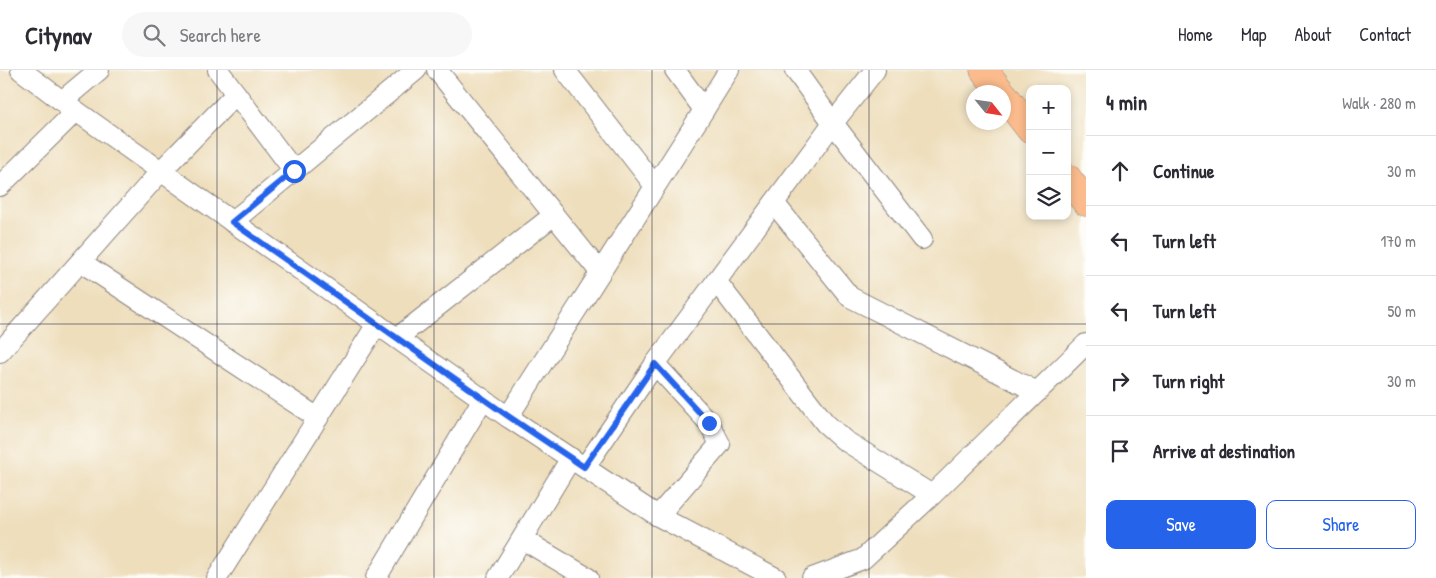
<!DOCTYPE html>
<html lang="en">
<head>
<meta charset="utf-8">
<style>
	body { margin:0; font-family:"Patrick Hand",sans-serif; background:#f7f7f7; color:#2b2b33 }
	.controls { position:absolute; right:15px; top:15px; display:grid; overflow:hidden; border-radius:10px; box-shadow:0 2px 8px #0003 }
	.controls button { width:45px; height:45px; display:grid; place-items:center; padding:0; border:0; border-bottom:1px solid #e1e1e2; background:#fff; color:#2b2b33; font:25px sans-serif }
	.compass { position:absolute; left:966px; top:15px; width:45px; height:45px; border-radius:50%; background:#fff; box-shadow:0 2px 8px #0003; rotate:120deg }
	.stop { position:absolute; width:15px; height:15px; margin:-11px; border:4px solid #2563eb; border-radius:50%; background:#fff }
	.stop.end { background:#2563eb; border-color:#fff; box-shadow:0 1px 5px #0008 }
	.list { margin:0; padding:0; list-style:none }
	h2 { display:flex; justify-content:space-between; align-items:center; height:65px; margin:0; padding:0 20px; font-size:21px }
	h2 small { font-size:16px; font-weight:400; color:#7c7c81 }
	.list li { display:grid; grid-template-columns:32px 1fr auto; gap:15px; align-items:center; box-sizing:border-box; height:70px; padding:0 20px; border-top:1px solid #e1e1e2 }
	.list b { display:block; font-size:19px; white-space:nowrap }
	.list em { font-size:16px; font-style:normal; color:#7c7c81 }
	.actions { display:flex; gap:10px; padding:15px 20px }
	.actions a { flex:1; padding:11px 0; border:1px solid #2563eb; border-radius:10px; text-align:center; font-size:18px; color:#2563eb }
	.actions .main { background:#2563eb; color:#fff }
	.icon { flex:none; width:28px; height:28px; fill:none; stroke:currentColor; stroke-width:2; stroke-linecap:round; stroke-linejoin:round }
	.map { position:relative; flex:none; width:1086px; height:508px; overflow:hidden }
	header { display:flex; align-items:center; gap:30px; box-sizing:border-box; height:70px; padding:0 25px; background:#fff; border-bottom:1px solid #e1e1e2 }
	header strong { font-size:24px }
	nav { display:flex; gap:28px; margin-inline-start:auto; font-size:18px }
	.search { width:350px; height:45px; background:#f7f7f7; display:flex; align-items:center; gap:12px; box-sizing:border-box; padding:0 18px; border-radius:28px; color:#7c7c81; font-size:19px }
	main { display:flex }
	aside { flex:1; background:#fff }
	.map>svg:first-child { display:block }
</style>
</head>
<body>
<header>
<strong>Citynav</strong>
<div class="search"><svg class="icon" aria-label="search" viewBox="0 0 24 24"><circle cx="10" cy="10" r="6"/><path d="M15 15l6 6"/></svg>Search here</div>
<nav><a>Home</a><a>Map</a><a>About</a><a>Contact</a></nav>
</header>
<main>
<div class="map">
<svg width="1086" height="508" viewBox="0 0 1086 508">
	<rect width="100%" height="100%" fill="#fdfcf7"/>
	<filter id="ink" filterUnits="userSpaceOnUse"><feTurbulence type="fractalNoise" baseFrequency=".02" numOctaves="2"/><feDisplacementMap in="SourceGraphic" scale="10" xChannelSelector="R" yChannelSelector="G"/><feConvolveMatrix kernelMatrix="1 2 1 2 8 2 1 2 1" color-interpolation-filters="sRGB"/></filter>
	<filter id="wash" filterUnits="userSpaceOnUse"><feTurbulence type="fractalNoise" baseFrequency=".0096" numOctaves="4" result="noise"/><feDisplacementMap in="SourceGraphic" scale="20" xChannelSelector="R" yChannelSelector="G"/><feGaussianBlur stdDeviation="1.12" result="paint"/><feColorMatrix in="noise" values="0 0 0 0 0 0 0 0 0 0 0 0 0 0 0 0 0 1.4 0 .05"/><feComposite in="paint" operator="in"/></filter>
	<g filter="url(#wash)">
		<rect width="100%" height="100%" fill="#eedebc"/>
	</g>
	<g filter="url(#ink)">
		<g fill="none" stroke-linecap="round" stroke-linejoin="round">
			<defs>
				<g id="street">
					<path d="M21,0L62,31L508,347L658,446L776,508"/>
					<path d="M218,0L294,101"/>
					<path d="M437,0L600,202"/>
					<path d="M565,0L655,116"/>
					<path d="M675,0L704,40L729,0"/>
					<path d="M795,0L833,53L875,0"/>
					<path d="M62,31L99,0"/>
					<path d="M0,116L76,41"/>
					<path d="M774,133L850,227L1037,322"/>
					<path d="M232,152L416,0"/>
					<path d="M81,192L318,348"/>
					<path d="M716,211L825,353L844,370L932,425"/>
					<path d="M397,268L554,145"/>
					<path d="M0,282L161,101L236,24"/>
					<path d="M655,294L709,353L720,374L658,446"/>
					<path d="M508,347L704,40"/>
					<path d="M585,397L655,294L833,53L922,169"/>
					<path d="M522,469L588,508"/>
					<path d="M217,508L377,254"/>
					<path d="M376,508L483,329"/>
					<path d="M498,508L571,388"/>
					<path d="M812,508L863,489L932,425L1086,274"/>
				</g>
				<g id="primary">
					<path d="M984,0L1001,22"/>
					<path d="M1004,25L1030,59"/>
					<path d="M1067,108L1086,132"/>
				</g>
			</defs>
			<use href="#street" stroke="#88807c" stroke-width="22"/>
			<use href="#primary" stroke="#88807c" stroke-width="29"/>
			<use href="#street" stroke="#fff" stroke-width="20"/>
			<use href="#primary" stroke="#fbbb8c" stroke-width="28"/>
		</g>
	</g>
	<g fill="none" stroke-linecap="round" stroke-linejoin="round" filter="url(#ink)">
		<path stroke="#2563eb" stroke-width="6" d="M294,101L232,152L508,346L584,397L655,294L709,353"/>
	</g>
	<path fill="none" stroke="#22223b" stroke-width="1" stroke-opacity="0.55" d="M217,0V508M434,0V508M652,0V508M869,0V508M0,254H1086"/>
</svg>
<div class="controls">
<button>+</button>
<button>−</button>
<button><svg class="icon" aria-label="layers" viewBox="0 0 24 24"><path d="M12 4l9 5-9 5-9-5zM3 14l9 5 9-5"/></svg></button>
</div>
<svg class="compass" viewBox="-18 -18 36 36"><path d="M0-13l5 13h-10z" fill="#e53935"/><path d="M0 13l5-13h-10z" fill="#7c7c81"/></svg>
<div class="stop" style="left:294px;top:101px"></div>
<div class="stop end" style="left:709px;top:353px"></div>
</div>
<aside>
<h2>4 min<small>Walk · 280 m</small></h2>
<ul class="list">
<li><svg class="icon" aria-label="ahead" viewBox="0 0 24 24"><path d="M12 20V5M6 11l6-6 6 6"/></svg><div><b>Continue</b></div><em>30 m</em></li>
<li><svg class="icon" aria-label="left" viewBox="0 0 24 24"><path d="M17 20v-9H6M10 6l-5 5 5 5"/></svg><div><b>Turn left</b></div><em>170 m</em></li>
<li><svg class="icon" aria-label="left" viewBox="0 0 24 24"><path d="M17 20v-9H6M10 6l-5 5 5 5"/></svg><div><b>Turn left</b></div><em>50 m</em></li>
<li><svg class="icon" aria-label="right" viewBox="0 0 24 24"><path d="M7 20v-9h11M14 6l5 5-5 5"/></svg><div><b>Turn right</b></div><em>30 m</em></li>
<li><svg class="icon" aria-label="arrive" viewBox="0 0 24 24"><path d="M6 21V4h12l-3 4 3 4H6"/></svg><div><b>Arrive at destination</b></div></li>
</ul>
<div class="actions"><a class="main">Save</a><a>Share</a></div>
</aside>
</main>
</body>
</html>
